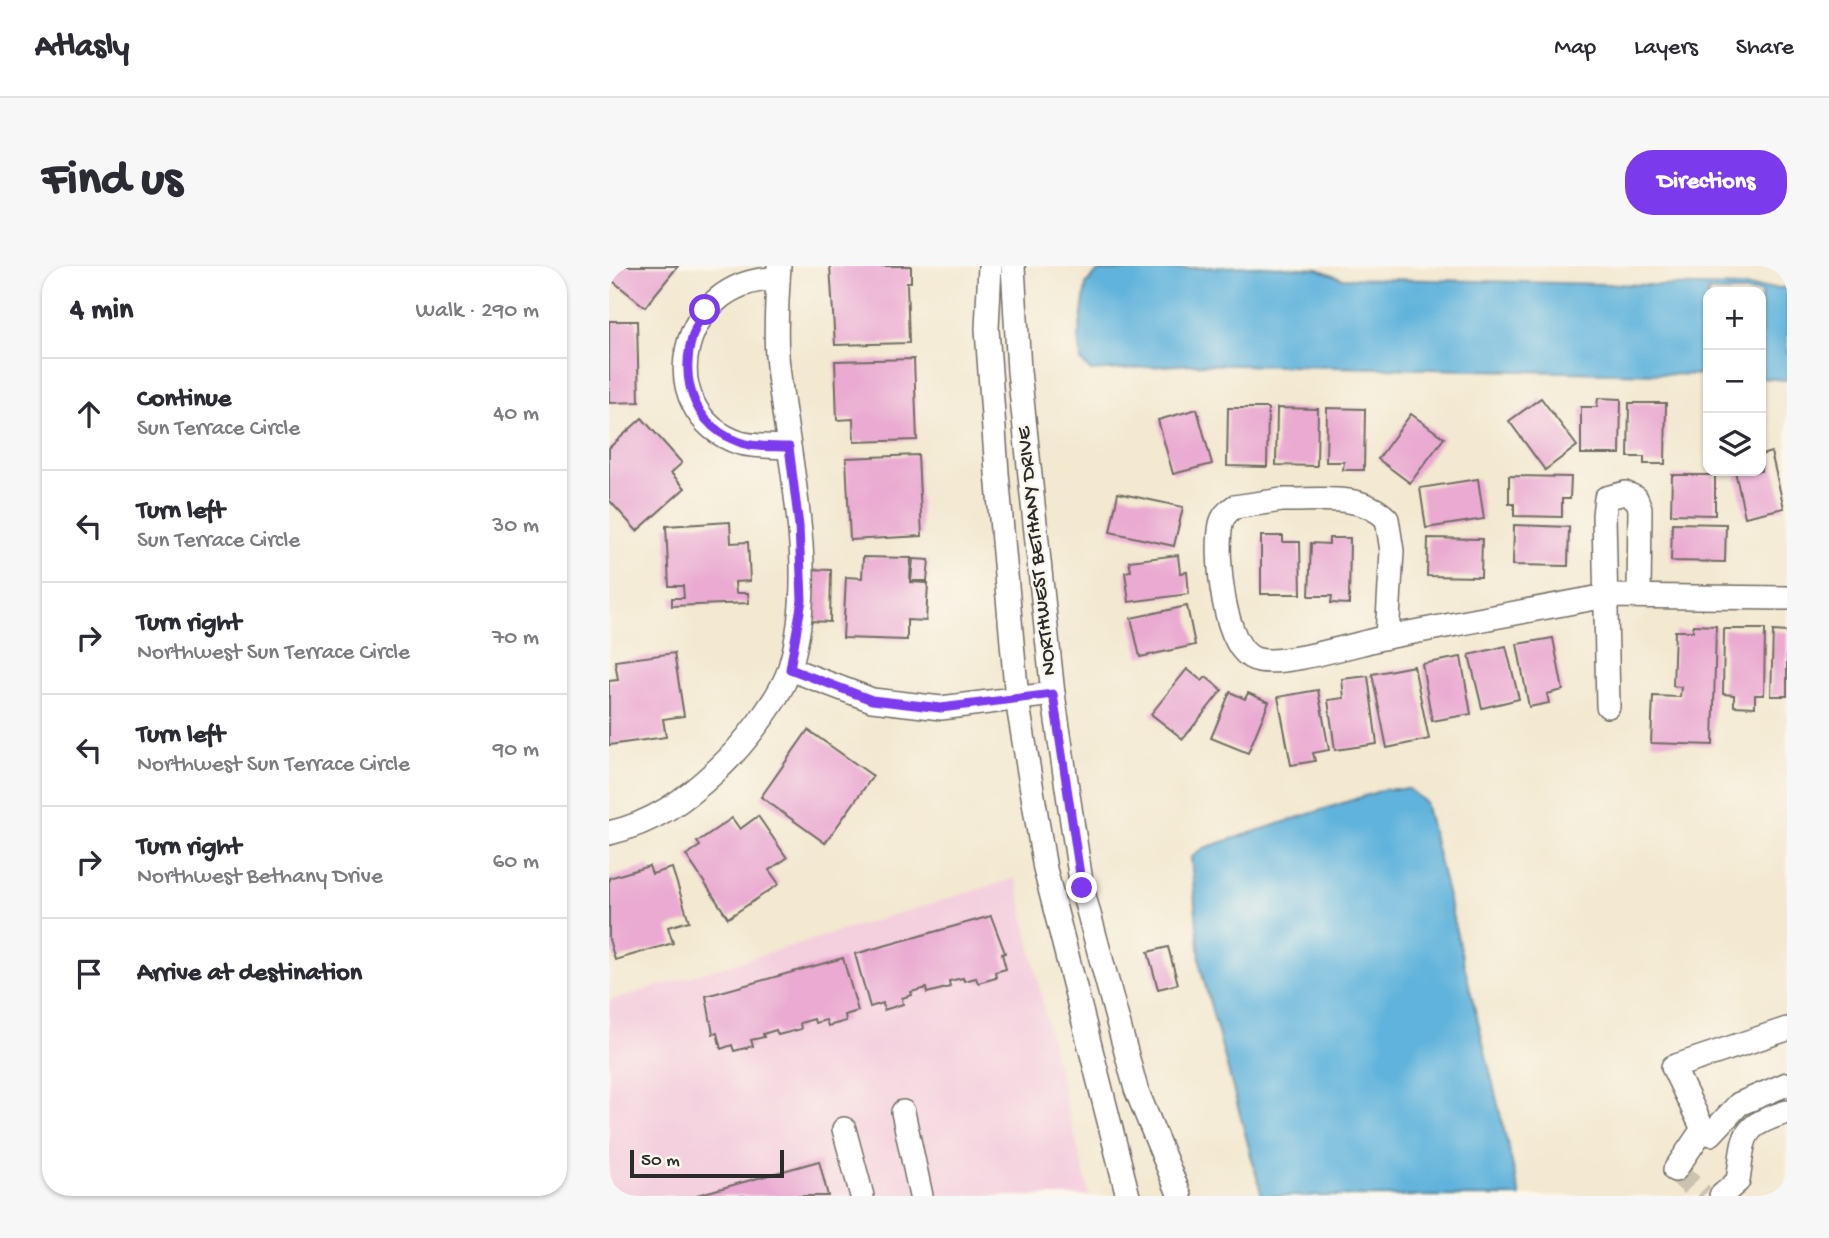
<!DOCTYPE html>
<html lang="en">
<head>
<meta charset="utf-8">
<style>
	body { margin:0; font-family:"Gochi Hand",sans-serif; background:#f7f7f7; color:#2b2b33 }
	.controls { position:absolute; right:21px; top:21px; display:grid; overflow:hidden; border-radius:14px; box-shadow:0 2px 5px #0004 }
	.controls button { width:63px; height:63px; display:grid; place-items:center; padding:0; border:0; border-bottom:2px solid #e1e1e2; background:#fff; color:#2b2b33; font:35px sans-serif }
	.scale { position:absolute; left:21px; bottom:18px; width:154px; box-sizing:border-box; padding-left:7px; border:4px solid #2b2b2b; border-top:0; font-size:19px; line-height:24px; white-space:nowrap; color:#2b2b2b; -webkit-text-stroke:5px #fbf7ec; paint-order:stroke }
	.stop { position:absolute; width:21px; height:21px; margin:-16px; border:5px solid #7c3aed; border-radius:50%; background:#fff }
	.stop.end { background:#7c3aed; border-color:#fff; box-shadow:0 2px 7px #0008 }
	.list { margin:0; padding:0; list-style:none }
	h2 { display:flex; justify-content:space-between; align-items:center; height:91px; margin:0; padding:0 28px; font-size:30px }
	h2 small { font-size:23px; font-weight:400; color:#7c7c81 }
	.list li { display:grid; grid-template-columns:46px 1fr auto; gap:21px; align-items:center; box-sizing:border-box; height:112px; padding:0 28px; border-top:2px solid #e1e1e2 }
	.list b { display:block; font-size:26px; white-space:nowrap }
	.list p { margin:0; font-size:23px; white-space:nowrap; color:#7c7c81 }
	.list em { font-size:23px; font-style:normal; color:#7c7c81 }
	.icon { flex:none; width:38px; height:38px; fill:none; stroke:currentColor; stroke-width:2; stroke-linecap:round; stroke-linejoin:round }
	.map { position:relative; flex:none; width:1178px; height:930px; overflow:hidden; border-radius:28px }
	header { display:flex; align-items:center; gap:42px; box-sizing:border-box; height:98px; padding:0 35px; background:#fff; border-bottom:2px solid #e1e1e2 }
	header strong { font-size:33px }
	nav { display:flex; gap:38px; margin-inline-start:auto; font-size:24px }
	.intro { display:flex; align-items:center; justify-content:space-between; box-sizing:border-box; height:168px; padding:0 42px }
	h1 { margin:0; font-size:49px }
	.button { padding:18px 32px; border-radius:28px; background:#7c3aed; color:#fff; font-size:24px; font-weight:700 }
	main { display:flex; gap:42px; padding:0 42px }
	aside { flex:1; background:#fff; border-radius:28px; box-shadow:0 2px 5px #0004 }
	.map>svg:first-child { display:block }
</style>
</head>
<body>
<header>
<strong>Atlasly</strong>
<nav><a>Map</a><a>Layers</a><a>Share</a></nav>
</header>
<div class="intro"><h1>Find us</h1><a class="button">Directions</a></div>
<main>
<aside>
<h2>4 min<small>Walk · 290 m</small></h2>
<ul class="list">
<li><svg class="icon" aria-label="ahead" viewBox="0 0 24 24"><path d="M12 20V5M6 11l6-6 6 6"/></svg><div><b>Continue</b><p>Sun Terrace Circle</p></div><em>40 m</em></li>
<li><svg class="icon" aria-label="left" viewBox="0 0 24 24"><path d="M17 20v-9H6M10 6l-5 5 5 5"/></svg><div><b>Turn left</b><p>Sun Terrace Circle</p></div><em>30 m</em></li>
<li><svg class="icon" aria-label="right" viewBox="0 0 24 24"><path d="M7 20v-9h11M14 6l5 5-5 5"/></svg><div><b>Turn right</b><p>Northwest Sun Terrace Circle</p></div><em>70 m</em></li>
<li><svg class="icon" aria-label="left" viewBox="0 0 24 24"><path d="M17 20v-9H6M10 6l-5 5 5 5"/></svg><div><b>Turn left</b><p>Northwest Sun Terrace Circle</p></div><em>90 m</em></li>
<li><svg class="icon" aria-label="right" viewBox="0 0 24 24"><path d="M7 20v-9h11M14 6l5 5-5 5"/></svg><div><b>Turn right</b><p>Northwest Bethany Drive</p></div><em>60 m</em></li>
<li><svg class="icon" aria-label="arrive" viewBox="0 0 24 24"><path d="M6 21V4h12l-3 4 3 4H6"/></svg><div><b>Arrive at destination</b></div></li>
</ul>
</aside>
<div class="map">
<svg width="1178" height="930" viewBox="0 0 1178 930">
	<rect width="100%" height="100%" fill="#fbf7ec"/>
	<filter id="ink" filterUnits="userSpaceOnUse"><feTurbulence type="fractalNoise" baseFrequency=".0143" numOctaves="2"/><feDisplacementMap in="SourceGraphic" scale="14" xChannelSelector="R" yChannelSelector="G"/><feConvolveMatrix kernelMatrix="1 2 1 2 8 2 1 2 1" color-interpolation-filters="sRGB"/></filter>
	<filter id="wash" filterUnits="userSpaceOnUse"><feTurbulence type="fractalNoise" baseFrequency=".00686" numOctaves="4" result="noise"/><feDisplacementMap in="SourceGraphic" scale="28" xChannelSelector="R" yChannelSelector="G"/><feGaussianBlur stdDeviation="1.57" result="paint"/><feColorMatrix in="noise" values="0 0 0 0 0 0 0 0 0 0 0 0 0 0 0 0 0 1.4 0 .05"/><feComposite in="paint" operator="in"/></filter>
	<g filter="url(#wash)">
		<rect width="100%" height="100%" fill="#f3e8d0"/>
		<path fill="#f4cfde" d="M407,612L444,784L481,930H0V735Z"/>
		<g fill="#61b3dc" stroke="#466f84" stroke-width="2">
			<path d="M651,0L709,3L732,12L1178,22V114L1152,112V26H1099V109L582,98L482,105L472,95L470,68L477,19L489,5Z"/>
			<path d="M777,523H800L816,536L911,930H653L592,704L582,592L595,582Z"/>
		</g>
		<g id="blocks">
			<g fill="#eaaad1">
				<path d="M0,0H69L36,41L0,12Z"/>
				<path d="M221,0H302V16H298L300,77L226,79Z"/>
				<path d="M0,55H28L30,136L0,137Z"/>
				<path d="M305,93L308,174L245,176L244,153L228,154L226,95Z"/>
				<path d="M932,132L968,180L936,204L900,155Z"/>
				<path d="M989,132L1012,133L1011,188H972V141H988Z"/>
				<path d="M1020,137H1057L1056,198H1035V191H1019Z"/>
				<path d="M619,142H659L658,201L618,200Z"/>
				<path d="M668,142L709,143L708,200L667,199Z"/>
				<path d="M718,142L756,143L755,204H734L735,196H717Z"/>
				<path d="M588,143L603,198L564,208L549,154Z"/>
				<path d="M802,148L835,172L801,217L769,193Z"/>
				<path d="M33,152L73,197L62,207L76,222L28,265L0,234V182Z"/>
				<path d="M1162,186L1175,242L1136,251L1126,205H1152V189Z"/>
				<path d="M309,189L313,270L241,274L237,192Z"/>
				<path d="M1063,209H1106V249L1062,248Z"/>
				<path d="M900,210L962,211L961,233H953V251L905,250V238H900Z"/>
				<path d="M869,213L875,253L817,262L811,222Z"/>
				<path d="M509,227L574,241L565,280L501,266Z"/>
				<path d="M121,256L122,277L139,276L141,315L126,316L127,327H139L140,337L63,340V332H75L74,320H60L57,260Z"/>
				<path d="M1063,257L1117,258L1116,296L1062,295Z"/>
				<path d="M905,259L960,261L959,300L904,299Z"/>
				<path d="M652,270H674V276H691L692,328H652Z"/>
				<path d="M720,272H741L740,338L722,337L723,330H700L702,277L720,278Z"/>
				<path d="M819,272L873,273L872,311L818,310Z"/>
				<path d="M569,289L571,307L578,306L580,328L520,336L516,306L522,305L520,295Z"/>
				<path d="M254,291L302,292L301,316L319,317L317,355L298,354V374L234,372L237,311L253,312Z"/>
				<path d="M304,293L320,294L318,315H302Z"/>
				<path d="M201,303L222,304L221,356L200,355Z"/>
				<path d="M578,340L586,379L531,391L522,352Z"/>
				<path d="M1084,359L1107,360L1104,479L1042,477L1044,430L1071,431L1072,421L1064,420L1066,365H1084Z"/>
				<path d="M1115,363H1156L1155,429H1146V441L1125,440V429L1114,428Z"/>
				<path d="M1164,365L1178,366V430H1162Z"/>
				<path d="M944,372L954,424L938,428L940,437L920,441L908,378Z"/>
				<path d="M897,380L910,433L873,442L860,389Z"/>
				<path d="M65,387L75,450L54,453L57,471L0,479V415L9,414L6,395Z"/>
				<path d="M852,391L862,448L823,455L813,398Z"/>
				<path d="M805,400L820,473L778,482L763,408Z"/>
				<path d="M578,403L593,415L597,411L613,424L574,473L542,448Z"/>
				<path d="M759,410L768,478L726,484L719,434L735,432L733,413Z"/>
				<path d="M709,424L720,484L704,487L706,495L682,499L669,431Z"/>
				<path d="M621,426L636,433L639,427L660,436L639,487L602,472Z"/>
				<path d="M199,464L264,510L216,577L152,531Z"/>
				<path d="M149,550L178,592L160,604L170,618L119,652L77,589L91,580L88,576L123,552L131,563Z"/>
				<path d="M40,600L43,608L63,602L80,655L59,661L64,677L6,694L0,673V612Z"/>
				<path d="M382,650L396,687L393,688L397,703L386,706L387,712L369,717L367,712L355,715L354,712L340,715L341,721L318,727L317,722L302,726L303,729L293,732L294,738L275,744L274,737L261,741L246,688Z"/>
				<path d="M559,681L569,718L549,723L539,686Z"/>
				<path d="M234,692L249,745L236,749L237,755L219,760L217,754L206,757L205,753L191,757L192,763L169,769L167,764L154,768L155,771L142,774L144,780L125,785L123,779L112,783L108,767L104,768L97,730Z"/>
				<path d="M210,895L219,930H88V929Z"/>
			</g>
		</g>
	</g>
	<g filter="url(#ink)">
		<use href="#blocks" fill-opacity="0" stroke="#716d65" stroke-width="2"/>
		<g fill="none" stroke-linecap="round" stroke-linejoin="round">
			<path stroke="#cbc2af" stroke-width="23" stroke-dasharray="23 11" stroke-linecap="butt" d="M1066,904L1094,930"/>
			<defs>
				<g id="minor">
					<path d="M381,0L378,63L388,207L408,433L436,603L519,930"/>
					<path d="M404,0L410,105L444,428L473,622L527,823L571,930"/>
					<path d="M169,13C68,12 41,147 131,177C146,181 165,180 180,181"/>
					<path d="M673,234C707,235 752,226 778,253L783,285L778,371C749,377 671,402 646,393C614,382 606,288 612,258C614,250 618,246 625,241Z"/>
					<path d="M778,371L997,330L1178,332"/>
					<path d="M181,403L263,434L332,442L444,428"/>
					<path d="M999,440L995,249L997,232L1016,227L1027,232L1031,242L1030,330"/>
					<path d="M0,567C44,557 76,534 108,504C131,483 173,431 181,401C211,301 177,191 168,90C166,61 168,29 170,0"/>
					<path d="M1178,763L1064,801L1094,863L1102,868L1130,838L1178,818"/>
					<path d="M294,846L312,930"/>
					<path d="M235,863L253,930"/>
					<path d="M1066,904L1094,863"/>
					<path d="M1112,930L1129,915C1136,868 1130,861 1178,846"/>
				</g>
			</defs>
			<use href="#minor" stroke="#716d65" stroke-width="26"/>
			<use href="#minor" stroke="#fff" stroke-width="23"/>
		</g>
	</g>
	<g fill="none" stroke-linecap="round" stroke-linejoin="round" filter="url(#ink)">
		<path stroke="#7c3aed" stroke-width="9" d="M96,44C66,90 74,156 130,176C145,182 164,180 180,181L190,260L193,334L181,403L263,434L332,442L444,428L473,622"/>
	</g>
	<g text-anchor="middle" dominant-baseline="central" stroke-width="5" stroke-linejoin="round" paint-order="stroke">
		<g font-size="21" fill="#2b2b2b" stroke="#fbf7ec">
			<text transform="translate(429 285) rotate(-96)">NORTHWEST BETHANY DRIVE</text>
		</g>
	</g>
</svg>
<div class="controls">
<button>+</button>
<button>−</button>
<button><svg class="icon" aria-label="layers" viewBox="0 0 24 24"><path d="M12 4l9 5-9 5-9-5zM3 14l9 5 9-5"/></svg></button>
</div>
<div class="scale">50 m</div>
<div class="stop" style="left:96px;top:44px"></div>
<div class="stop end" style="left:473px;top:622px"></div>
</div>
</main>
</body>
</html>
